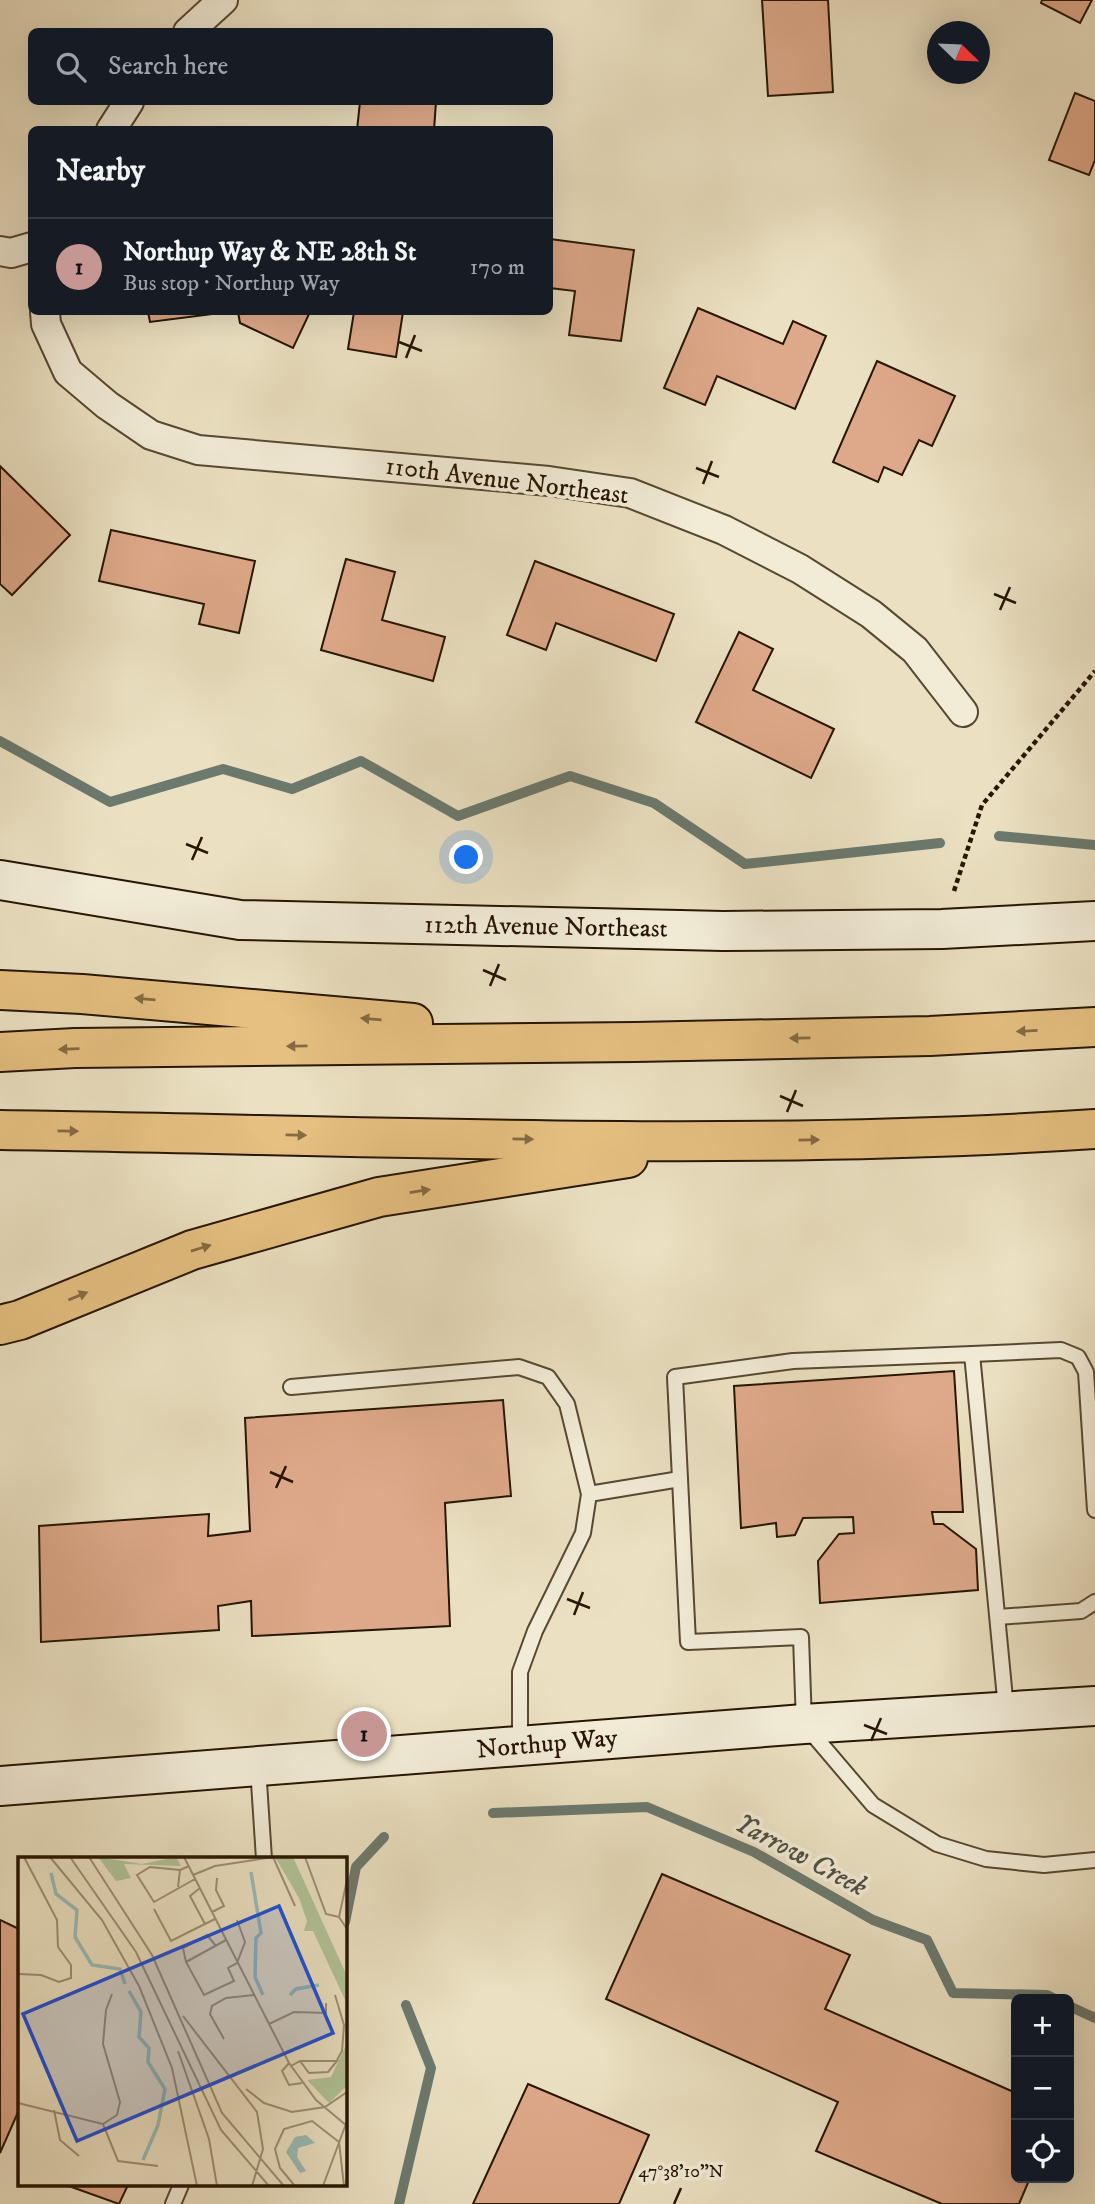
<!DOCTYPE html>
<html lang="en">
<head>
<meta charset="utf-8">
<style>
	body { margin:0; font-family:"IM FELL DW Pica",serif; background:#242831; color:#f1f3f6 }
	.controls { position:absolute; right:21px; bottom:21px; display:grid; overflow:hidden; border-radius:10px; box-shadow:0 7px 28px #0002 }
	.controls button { width:63px; height:63px; display:grid; place-items:center; padding:0; border:0; border-bottom:2px solid #363941; background:#171b24; color:#f1f3f6; font:35px sans-serif }
	.compass { position:absolute; left:927px; top:21px; width:63px; height:63px; border-radius:50%; background:#171b24; box-shadow:0 7px 28px #0002; rotate:113deg }
	.you { position:absolute; left:467px; top:858px; width:24px; height:24px; margin:-18px; border:5px solid #fff; border-radius:50%; background:#1a73e8; box-shadow:0 0 0 10px #1a73e833 }
	.badge { display:grid; place-items:center; width:46px; height:46px; border-radius:50%; background:#c59692; color:#111; font-size:23px; font-weight:700 }
	.pin { position:absolute; translate:-50% -50%; border:4px solid #fff; box-shadow:0 2px 7px #0006 }
	.list { margin:0; padding:0; list-style:none }
	h2 { display:flex; justify-content:space-between; align-items:center; height:91px; margin:0; padding:0 28px; font-size:30px }
	h2 small { font-size:23px; font-weight:400; color:#9ea1a6 }
	.list li { display:grid; grid-template-columns:46px 1fr auto; gap:21px; align-items:center; box-sizing:border-box; height:98px; padding:0 28px; border-top:2px solid #363941 }
	.list b { display:block; font-size:26px; white-space:nowrap }
	.list p { margin:0; font-size:23px; white-space:nowrap; color:#9ea1a6 }
	.list em { font-size:23px; font-style:normal; color:#9ea1a6 }
	.icon { flex:none; width:38px; height:38px; fill:none; stroke:currentColor; stroke-width:2; stroke-linecap:round; stroke-linejoin:round }
	.map { position:relative; flex:none; width:1095px; height:2204px; overflow:hidden }
	.search { position:absolute; background:#171b24; box-shadow:0 7px 28px #0002; left:28px; top:28px; width:525px; height:77px; display:flex; align-items:center; gap:18px; box-sizing:border-box; padding:0 24px; border-radius:10px; color:#9ea1a6; font-size:26px }
	.panel { position:absolute; background:#171b24; box-shadow:0 7px 28px #0002; left:28px; top:126px; width:525px; height:189px; border-radius:10px }
	.map>svg:first-child { display:block }
</style>
</head>
<body>
<div class="map">
<svg width="1095" height="2204" viewBox="0 0 1095 2204">
	<rect width="100%" height="100%" fill="#ebe1c2"/>
	<filter id="stains"><feTurbulence type="fractalNoise" baseFrequency=".00286" numOctaves="4"/><feColorMatrix values="0 0 0 0 .2 0 0 0 0 .09 0 0 0 0 .02 0 0 0 .5 -.17"/></filter>
	<radialGradient id="worn" r=".72"><stop offset=".6" stop-color="#630" stop-opacity="0"/><stop offset="1" stop-color="#630" stop-opacity=".3"/></radialGradient>
	<g fill="none" stroke-linecap="round" stroke-linejoin="round">
		<g stroke="#6b796e" stroke-width="10">
			<path d="M0,741L110,802L223,769L292,789L361,761L458,816L570,776L654,803L745,864L940,843"/>
			<path d="M999,836L1095,845"/>
			<path d="M493,1813L647,1807L754,1852L873,1920L927,1940L953,1993L1047,1995L1055,1999"/>
			<path d="M345,1922L356,1867L384,1837"/>
			<path d="M1069,2006L1095,2018"/>
			<path d="M399,2204L431,2068L406,2005"/>
		</g>
	</g>
	<g fill="#dea98a" stroke="#271501" stroke-width="2">
		<path d="M762,0H828L833,92L768,96Z"/>
		<path d="M1042,0H1092L1080,23L1041,3Z"/>
		<path d="M1075,93L1095,101V160L1089,175L1049,160Z"/>
		<path d="M360,102H436L434,130H357Z"/>
		<path d="M550,239L634,250L621,341L569,335L575,291L550,288Z"/>
		<path d="M698,308L783,344L793,321L826,336L795,409L717,376L705,405L664,388Z"/>
		<path d="M148,312H228L150,322Z"/>
		<path d="M238,312H310L293,348L240,323Z"/>
		<path d="M354,312H403L396,357L348,349Z"/>
		<path d="M877,361L955,396L932,446L919,440L902,475L884,467L878,482L833,462Z"/>
		<path d="M0,466L70,535L12,595L0,584Z"/>
		<path d="M111,530L255,561L239,633L199,624L204,604L99,581Z"/>
		<path d="M346,559L395,572L382,620L445,637L433,681L321,650Z"/>
		<path d="M535,561L674,614L656,661L556,623L546,650L507,635Z"/>
		<path d="M739,632L773,649L753,690L834,729L811,778L696,722Z"/>
		<path d="M954,1371L963,1512H932L934,1524H943L976,1549L978,1590L820,1603L818,1561L839,1534L854,1533L853,1517L803,1518L795,1535L777,1537L776,1523L741,1528L734,1386Z"/>
		<path d="M503,1400L511,1496L445,1503L450,1626L252,1636L251,1601L218,1606L219,1630L41,1642L39,1526L209,1514L208,1536L250,1531L245,1418Z"/>
		<path d="M662,1874L850,1955L825,2009L1016,2093V2178H1030L1019,2204H942L816,2151L838,2102L606,1999Z"/>
		<path d="M0,1920L19,1929V2110L0,2153Z"/>
		<path d="M528,2084L649,2135L619,2204H473Z"/>
		<path d="M66,2185H128L119,2204Z"/>
	</g>
	<g fill="none" stroke-linecap="round" stroke-linejoin="round">
		<defs>
			<g id="service">
				<path d="M972,1354L1061,1350L1078,1357L1086,1372L1095,1510"/>
				<path d="M291,1387L519,1367L548,1377L567,1404L589,1494L583,1533L535,1631L520,1672V1744"/>
				<path d="M589,1494L680,1479"/>
				<path d="M998,1617L1081,1611L1095,1602"/>
				<path d="M1006,1709L972,1354L793,1361L675,1377L688,1642L801,1637L804,1724L873,1805L937,1844L986,1859L1044,1865L1095,1860"/>
				<path d="M258,1767L264,1859"/>
				<path d="M173,2204L181,2185"/>
			</g>
			<g id="minor">
				<path d="M188,32L223,0"/>
				<path d="M111,130L129,102"/>
				<path d="M0,251L11,253L32,247"/>
				<path d="M45,312L46,324L68,372L107,405L151,435L198,450L549,481L630,493L724,530L800,569L871,614L915,650L963,712"/>
			</g>
			<g id="secondary">
				<path d="M0,880L240,920L723,931L942,929L1095,921"/>
				<path d="M0,1786L804,1724L1095,1706"/>
			</g>
			<g id="motorway">
				<path d="M0,990L82,994L413,1023"/>
				<path d="M0,1052L75,1048L635,1042L930,1036L1095,1027"/>
				<path d="M0,1130C365,1135 731,1153 1095,1129"/>
				<path d="M0,1325L20,1320L192,1250L379,1197L628,1158"/>
			</g>
		</defs>
		<use href="#service" stroke="#584831" stroke-width="18"/>
		<use href="#minor" stroke="#584831" stroke-width="32"/>
		<use href="#secondary" stroke="#271501" stroke-width="42"/>
		<use href="#motorway" stroke="#271501" stroke-width="42"/>
		<path stroke="#271501" stroke-width="4.5" stroke-dasharray="5 3.5" stroke-linecap="butt" d="M954,891L982,805L1095,671"/>
		<use href="#service" stroke="#f2ecd7" stroke-width="14"/>
		<use href="#minor" stroke="#f2ecd7" stroke-width="28"/>
		<use href="#secondary" stroke="#f2ecd7" stroke-width="38"/>
		<use href="#motorway" stroke="#e6c081" stroke-width="38"/>
	</g>
	<defs><path id="oneway-solid" d="M-6-.8H1V-3.2L6.5 0L1 3.2V.8H-6Z" transform="scale(1.75)"/></defs>
	<g fill="#866a41">
		<use href="#oneway-solid" transform="translate(145 999) rotate(-175)"/>
		<use href="#oneway-solid" transform="translate(371 1019) rotate(-175)"/>
		<use href="#oneway-solid" transform="translate(1027 1031) rotate(177)"/>
		<use href="#oneway-solid" transform="translate(800 1038) rotate(179)"/>
		<use href="#oneway-solid" transform="translate(297 1046) rotate(179)"/>
		<use href="#oneway-solid" transform="translate(69 1049) rotate(178)"/>
		<use href="#oneway-solid" transform="translate(68 1131) rotate(1)"/>
		<use href="#oneway-solid" transform="translate(296 1135) rotate(1)"/>
		<use href="#oneway-solid" transform="translate(523 1139) rotate(1)"/>
		<use href="#oneway-solid" transform="translate(809 1140) rotate(-1)"/>
		<use href="#oneway-solid" transform="translate(420 1191) rotate(-9)"/>
		<use href="#oneway-solid" transform="translate(201 1248) rotate(-17)"/>
		<use href="#oneway-solid" transform="translate(78 1296) rotate(-22)"/>
	</g>
	<path fill="none" stroke="#271501" stroke-width="2.5" d="M399,342L422,351M406,358L415,335M696,468L719,477M703,484L712,461M994,594L1016,603M1000,610L1010,587M186,844L208,853M192,860L202,837M483,970L506,980M490,986L499,964M780,1096L803,1106M787,1112L796,1090M270,1472L293,1482M276,1488L286,1466M567,1599L590,1608M574,1615L583,1592M864,1725L887,1734M871,1741L881,1718M674,2204L681,2188"/>
	<g text-anchor="middle" dominant-baseline="central" stroke-width="7" stroke-linejoin="round" paint-order="stroke">
		<g font-size="26" fill="#271501" stroke="#f2ecd7">
			<text transform="translate(507 481) rotate(7)">110th Avenue Northeast</text>
			<text transform="translate(546 927) rotate(1)">112th Avenue Northeast</text>
			<text transform="translate(547 1744) rotate(-5)">Northup Way</text>
		</g>
		<g font-size="28" font-style="italic" fill="#4f4f41" stroke="#f2ecd7">
			<text transform="translate(801 1855) rotate(28)">Yarrow Creek</text>
		</g>
	</g>
	<g transform="translate(18 1857)">
		<rect width="329" height="329" fill="#ebe1c2"/>
		<path d="M80,0L124,7L158,0L163,9L106,7L113,21L98,24ZM257,0H275L329,119V147L295,74H286L289,64L281,41ZM329,186V229L311,246L289,223L313,220Z" fill="#b1c498"/>
		<path d="M288,278L297,286L280,291L279,300L288,314L282,316L268,295L277,280Z" fill="#99bcb7"/>
		<path fill="none" stroke="#99bcb7" stroke-width="3.5" d="M233,15L243,76L238,81L237,120L245,138M33,16L38,37L59,53L57,80L74,108L102,112L107,127M111,134L123,155L121,180L131,191L130,205L147,232L140,268L125,303M272,138L278,132L301,128"/>
		<path fill="none" stroke="#9d8f75" stroke-width="2" d="M32,0L84,63L121,129L154,211L179,329M52,0L118,95L203,273L251,329M71,0L134,98L204,256L266,329M166,0L271,206L298,243L329,269M255,0L277,49M287,0L308,57L321,60M162,13L132,10L119,18L136,45L177,22M175,18L197,9L255,0M329,23L321,60L329,72M160,30L162,13L171,9M182,31L172,39L187,67M136,52L153,84L197,62M194,55L206,49L198,33L199,21M208,83L168,105L186,138L216,124L210,111L219,106L227,85L219,63M168,105L165,91L189,78L198,89M0,117L23,118L41,125L53,121V108L40,90L39,63L6,0M317,138L326,168L324,194L319,203M165,159L239,255L245,292L234,329M251,167L276,155L308,156V146M206,182L192,157L194,149L208,141L236,138M160,194L191,282L199,329M271,206L264,214L271,228L284,226M273,209L282,204H319L310,215L291,216L282,204M228,232L246,246L274,255L307,250L329,235M0,246L85,267L100,304L140,309M36,253L42,283L61,299M85,267L99,258L102,245L85,187L88,153L94,137M277,329L262,311L257,292L266,272L294,264L321,285L326,329M305,329L329,264"/>
		<path fill="#1d4ed8" fill-opacity="0.15" stroke="#1d4ed8" stroke-width="3.5" d="M261,49L315,176L59,284L5,157Z"/>
		<rect width="329" height="329" fill="none" stroke="#271501" stroke-width="3.5"/>
	</g>
	<g font-size="18" text-anchor="middle" fill="#271501" stroke="#f2ecd7" stroke-width="7" stroke-linejoin="round" paint-order="stroke">
		<text x="681" y="2177">47°38'10"N</text>
	</g>
	<rect width="100%" height="100%" filter="url(#stains)"/>
	<rect width="100%" height="100%" fill="url(#worn)"/>
</svg>
<div class="controls">
<button>+</button>
<button>−</button>
<button><svg class="icon" aria-label="locate" viewBox="0 0 24 24"><circle cx="12" cy="12" r="6"/><path d="M12 2v4M12 18v4M2 12h4M18 12h4"/></svg></button>
</div>
<svg class="compass" viewBox="-18 -18 36 36"><path d="M0-13l5 13h-10z" fill="#e53935"/><path d="M0 13l5-13h-10z" fill="#9ea1a6"/></svg>
<div class="you"></div>
<div class="pin badge" style="left:364px;top:1734px">1</div>
<div class="search"><svg class="icon" aria-label="search" viewBox="0 0 24 24"><circle cx="10" cy="10" r="6"/><path d="M15 15l6 6"/></svg>Search here</div>
<section class="panel">
<h2>Nearby<small></small></h2>
<ul class="list">
<li><span class="badge">1</span><div><b>Northup Way &amp; NE 28th St</b><p>Bus stop · Northup Way</p></div><em>170 m</em></li>
</ul>
</section>
</div>
</body>
</html>
